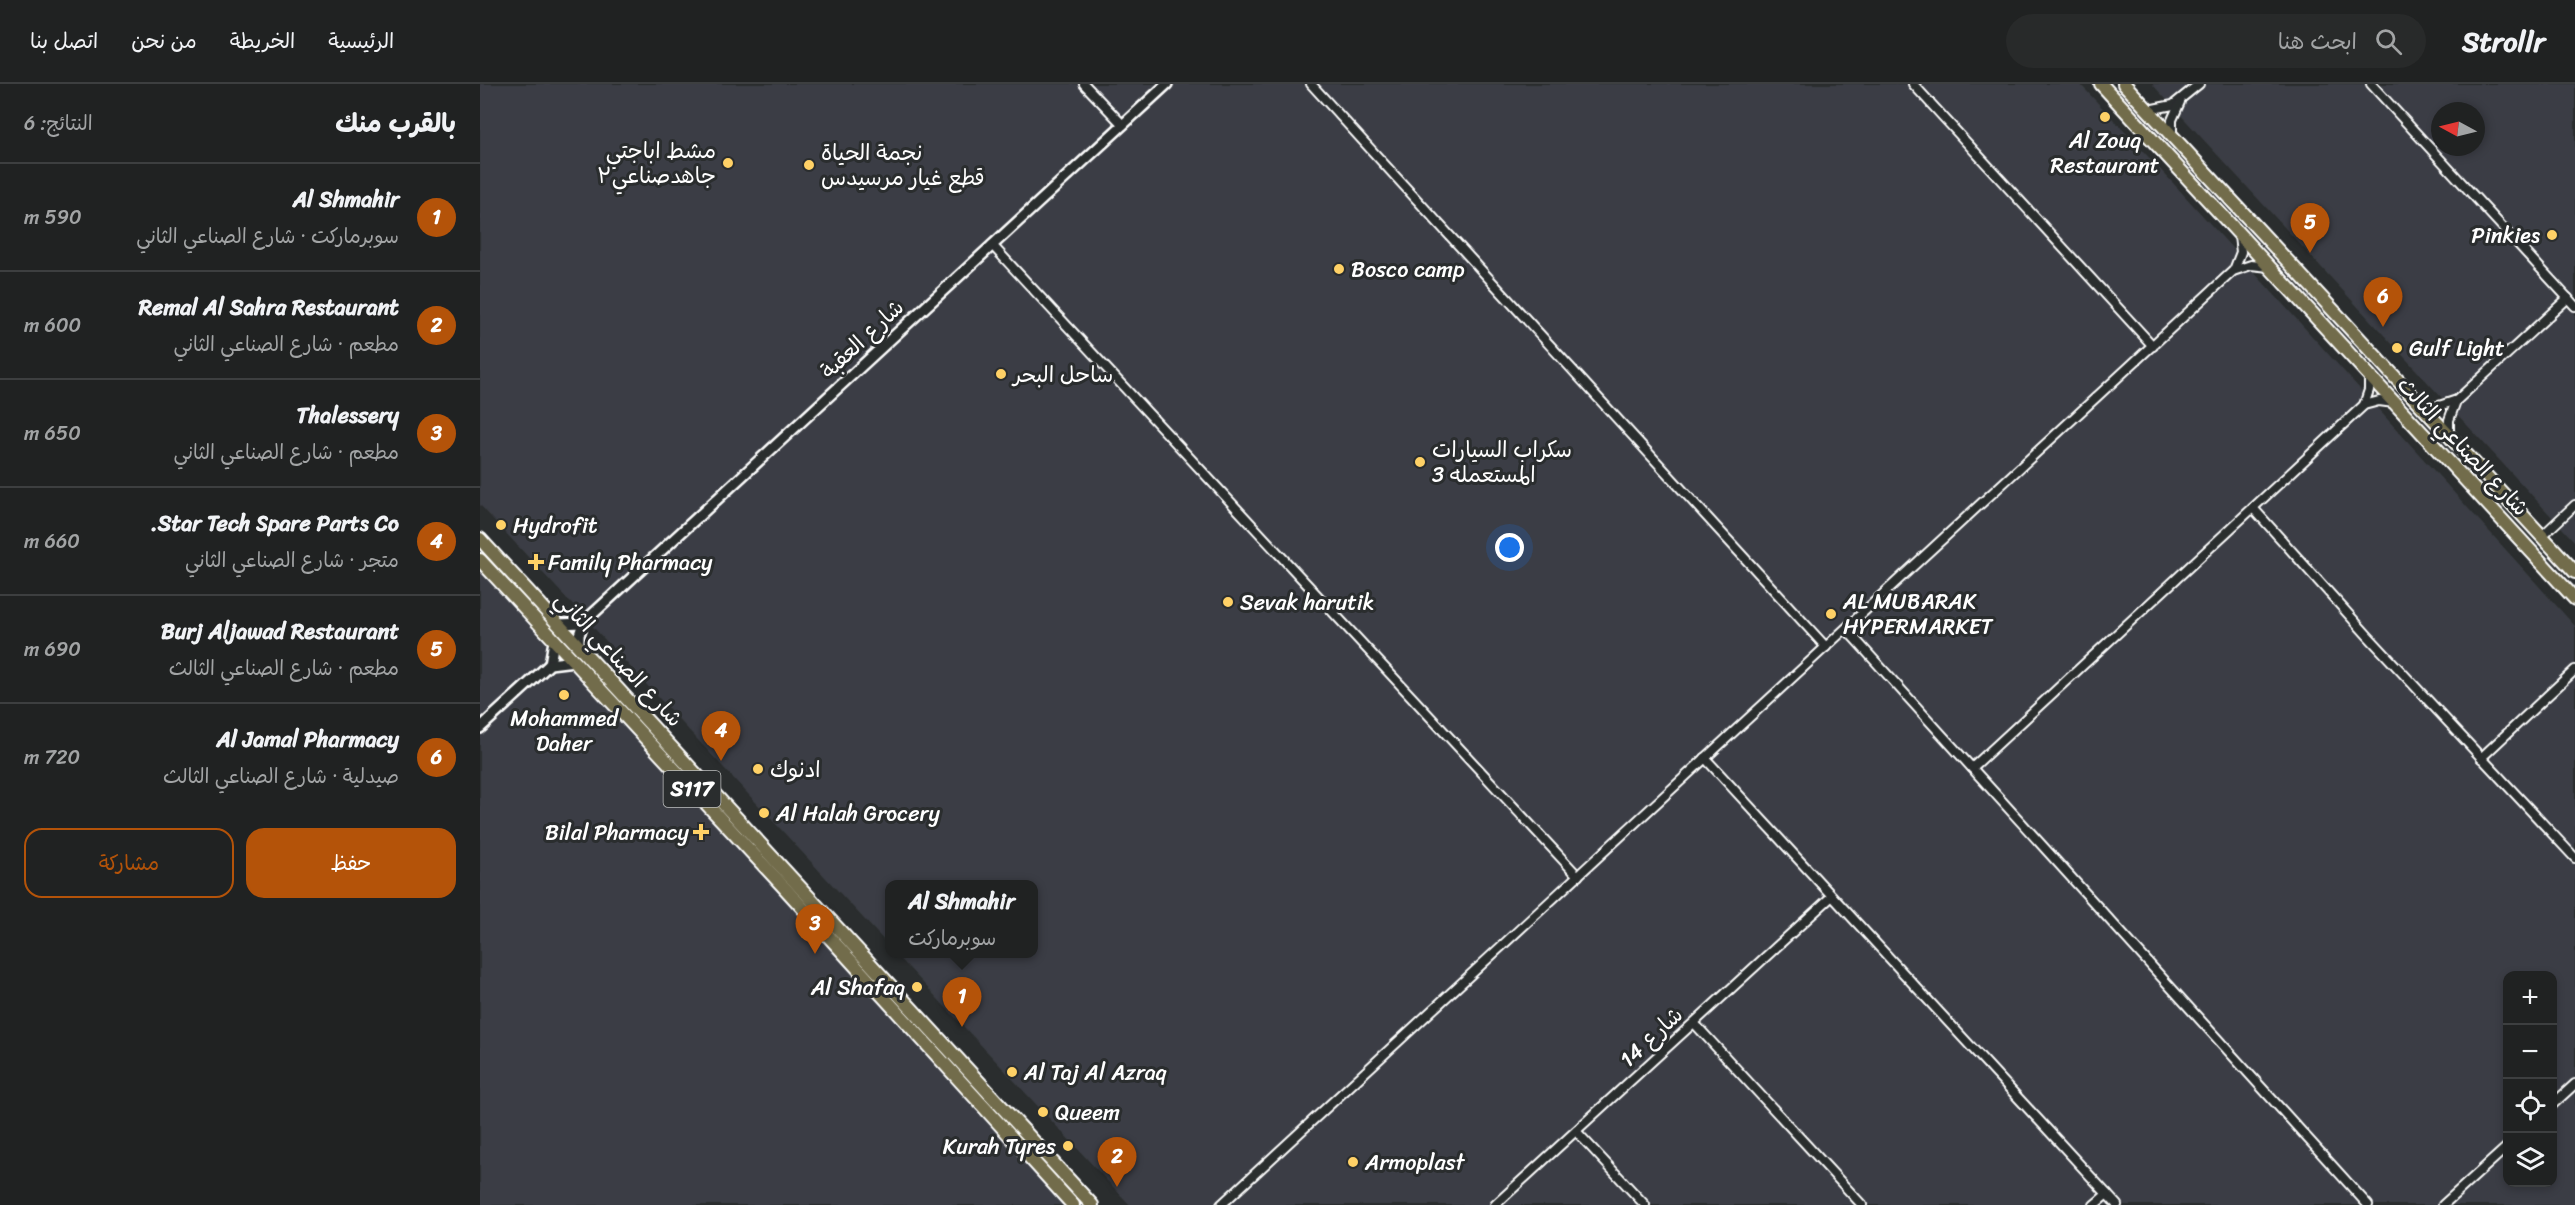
<!DOCTYPE html>
<html lang="ar">
<head>
<meta charset="utf-8">
<style>
	body { margin:0; font-family:Sriracha,"Playpen Sans Arabic",sans-serif; background:#282a2a; color:#f1f3f6; direction:rtl }
	.controls { position:absolute; right:18px; bottom:18px; display:grid; overflow:hidden; border-radius:12px; box-shadow:0 3px 9px #0003 }
	.controls button { width:54px; height:54px; display:grid; place-items:center; padding:0; border:0; border-bottom:2px solid #3d3f40; background:#202222; color:#f1f3f6; font:30px sans-serif }
	.compass { position:absolute; left:1951px; top:18px; width:54px; height:54px; border-radius:50%; background:#202222; box-shadow:0 3px 9px #0003; rotate:277deg }
	.you { position:absolute; left:1030px; top:464px; width:21px; height:21px; margin:-15px; border:4px solid #fff; border-radius:50%; background:#1a73e8; box-shadow:0 0 0 9px #1a73e833 }
	.badge { display:grid; place-items:center; width:39px; height:39px; border-radius:50%; background:#b45309; color:#fff; font-size:20px; font-weight:700 }
	.pin { position:absolute; translate:-50% -50px; filter:drop-shadow(0 2px 3px #0008) }
	.pin::after { content:''; position:absolute; top:32px; width:21px; height:18px; background:inherit; clip-path:polygon(0 0,100% 0,50% 100%) }
	.popup { position:absolute; left:405px; top:796px; width:153px; height:78px; box-sizing:border-box; display:grid; place-content:center; border-radius:12px; background:#202222; filter:drop-shadow(0 2px 4px #0005); font-size:20px; white-space:nowrap; color:#a2a4a5 }
	.popup b { font-size:22px; color:#f1f3f6 }
	.popup::after { content:''; position:absolute; left:50%; top:100%; margin-left:-12px; border:12px solid transparent; border-top-color:#202222 }
	.list { margin:0; padding:0; list-style:none }
	h2 { display:flex; justify-content:space-between; align-items:center; height:78px; margin:0; padding:0 24px; font-size:26px }
	h2 small { font-size:20px; font-weight:400; color:#a2a4a5 }
	.list li { display:grid; grid-template-columns:39px 1fr auto; gap:18px; align-items:center; box-sizing:border-box; height:108px; padding:0 24px; border-top:2px solid #3d3f40 }
	.list b { display:block; font-size:22px; white-space:nowrap }
	.list p { margin:0; font-size:20px; white-space:nowrap; color:#a2a4a5 }
	.list em { font-size:20px; font-style:normal; color:#a2a4a5 }
	.actions { display:flex; gap:12px; padding:18px 24px }
	.actions a { flex:1; padding:14px 0; border:2px solid #b45309; border-radius:18px; text-align:center; font-size:21px; color:#b45309 }
	.actions .main { background:#b45309; color:#fff }
	.icon { flex:none; width:33px; height:33px; fill:none; stroke:currentColor; stroke-width:2; stroke-linecap:round; stroke-linejoin:round }
	.map { position:relative; flex:none; width:2095px; height:1121px; overflow:hidden; direction:ltr }
	header { display:flex; align-items:center; gap:36px; box-sizing:border-box; height:84px; padding:0 30px; background:#202222; border-bottom:2px solid #3d3f40 }
	header strong { font-size:28px }
	nav { display:flex; gap:33px; margin-inline-start:auto; font-size:21px }
	.search { width:420px; height:54px; background:#282a2a; display:flex; align-items:center; gap:15px; box-sizing:border-box; padding:0 21px; border-radius:33px; color:#a2a4a5; font-size:22px }
	main { display:flex }
	aside { flex:1; background:#202222 }
	.map>svg:first-child { display:block }
</style>
</head>
<body>
<header>
<strong>Strollr</strong>
<div class="search"><svg class="icon" aria-label="search" viewBox="0 0 24 24"><circle cx="10" cy="10" r="6"/><path d="M15 15l6 6"/></svg>ابحث هنا</div>
<nav><a>الرئيسية</a><a>الخريطة</a><a>من نحن</a><a>اتصل بنا</a></nav>
</header>
<main>
<div class="map">
<svg width="2095" height="1121" viewBox="0 0 2095 1121">
	<rect width="100%" height="100%" fill="#2a2d2e"/>
	<filter id="ink" filterUnits="userSpaceOnUse"><feTurbulence type="fractalNoise" baseFrequency=".0167" numOctaves="2"/><feDisplacementMap in="SourceGraphic" scale="12" xChannelSelector="R" yChannelSelector="G"/><feConvolveMatrix kernelMatrix="1 2 1 2 8 2 1 2 1" color-interpolation-filters="sRGB"/></filter>
	<g filter="url(#ink)">
		<g fill="#3b3e44" fill-rule="evenodd">
			<path d="M0,0H1600L1693,99L2095,542V1121H650L416,870H554V800H410V863L0,421ZM2028,892H2072V1098H2028Z"/>
			<path d="M1672,0H2095V458ZM1960,27H1996V63H1960Z"/>
			<path d="M0,486L587,1121H0Z"/>
		</g>
		<g fill="none" stroke-linecap="round" stroke-linejoin="round">
			<defs>
				<g id="minor">
					<path d="M604,0L643,41"/>
					<path d="M831,0L1346,563"/>
					<path d="M1433,0L1673,262"/>
					<path d="M1891,0L2095,222"/>
					<path d="M1668,26L1693,21L1719,0"/>
					<path d="M1692,51V36L1700,18"/>
					<path d="M512,161L1098,792"/>
					<path d="M1754,186L1761,168L1759,152"/>
					<path d="M1884,321L1889,306V291"/>
					<path d="M1942,321L1956,323L1977,316L2088,214"/>
					<path d="M1969,351V336L1976,317"/>
					<path d="M1773,424L1888,552L2095,774"/>
					<path d="M2062,452L2095,421"/>
					<path d="M1366,545L1888,1121"/>
					<path d="M1225,674L1637,1121"/>
					<path d="M2001,674L2095,586"/>
					<path d="M1492,684L1884,321L1899,317L1914,319"/>
					<path d="M1214,939L1382,1121"/>
					<path d="M2072,1021L2095,1000"/>
					<path d="M1096,1047L1165,1121"/>
					<path d="M741,1121L1753,187L1771,181L1789,183"/>
					<path d="M1015,1121L1352,812"/>
					<path d="M1614,1121L1627,1110"/>
					<path d="M1963,1121L2028,1062"/>
				</g>
				<g id="tertiary">
					<path d="M78,540L103,539"/>
					<path d="M99,563V551L103,539L687,0"/>
					<path d="M70,580L74,557"/>
					<path d="M0,644L70,580L94,577"/>
				</g>
				<g id="primary">
					<path d="M1621,0L2095,515"/>
					<path d="M1644,0L2095,488"/>
					<path d="M0,455L612,1121"/>
					<path d="M0,476L301,800L593,1121"/>
				</g>
			</defs>
			<use href="#minor" stroke="#fff" stroke-width="12"/>
			<use href="#tertiary" stroke="#fff" stroke-width="14"/>
			<use href="#primary" stroke="#fff" stroke-width="16"/>
			<use href="#minor" stroke="#2a2d2e" stroke-width="8"/>
			<use href="#tertiary" stroke="#2a2d2e" stroke-width="9"/>
			<use href="#primary" stroke="#726c4b" stroke-width="12"/>
		</g>
	</g>
	<g fill="#ffd166" stroke="#2a2d2e" stroke-width="2">
		<circle cx="1625" cy="33" r="6"/>
		<circle cx="248" cy="79" r="6"/>
		<circle cx="329" cy="81" r="6"/>
		<circle cx="2072" cy="151" r="6"/>
		<circle cx="859" cy="185" r="6"/>
		<circle cx="1917" cy="264" r="6"/>
		<circle cx="521" cy="290" r="6"/>
		<circle cx="940" cy="378" r="6"/>
		<circle cx="21" cy="441" r="6"/>
		<path d="M53 469h6v6h6v6h-6v6h-6v-6h-6v-6h6z"/>
		<circle cx="748" cy="518" r="6"/>
		<circle cx="1351" cy="530" r="6"/>
		<circle cx="84" cy="611" r="6"/>
		<circle cx="278" cy="685" r="6"/>
		<circle cx="284" cy="729" r="6"/>
		<path d="M218 739h6v6h6v6h-6v6h-6v-6h-6v-6h6z"/>
		<circle cx="437" cy="903" r="6"/>
		<circle cx="532" cy="988" r="6"/>
		<circle cx="563" cy="1028" r="6"/>
		<circle cx="588" cy="1062" r="6"/>
		<circle cx="873" cy="1078" r="6"/>
	</g>
	<g text-anchor="middle" dominant-baseline="central" stroke-width="6" stroke-linejoin="round" paint-order="stroke">
		<rect fill="#2a2d2e" stroke="#bfc0c0" stroke-width="1.5" x="183.5" y="687" width="57" height="36" rx="4.5"/>
		<g font-size="21" font-weight="bold" fill="#fff">
			<text x="212" y="705">S117</text>
		</g>
		<g font-size="22" fill="#fff" stroke="#2a2d2e" text-anchor="start">
			<text x="1625" y="56" text-anchor="middle">Al Zouq<tspan x="1625" dy="25">Restaurant</tspan></text>
			<text x="236" y="66" text-anchor="end">مشط اباجتي<tspan x="236" dy="25">جاهدصناعي٣</tspan></text>
			<text x="341" y="68">نجمة الحياة<tspan x="341" dy="25">قطع غيار مرسيدس</tspan></text>
			<text x="2060" y="151" text-anchor="end">Pinkies</text>
			<text x="871" y="185">Bosco camp</text>
			<text x="1929" y="264">Gulf Light</text>
			<text x="533" y="290">ساحل البحر</text>
			<text x="952" y="365">سكراب السيارات<tspan x="952" dy="25">المستعمله 3</tspan></text>
			<text x="33" y="441">Hydrofit</text>
			<text x="68" y="478">Family Pharmacy</text>
			<text x="1363" y="517">AL MUBARAK<tspan x="1363" dy="25">HYPERMARKET</tspan></text>
			<text x="760" y="518">Sevak harutik</text>
			<text x="84" y="634" text-anchor="middle">Mohammed<tspan x="84" dy="25">Daher</tspan></text>
			<text x="290" y="685">ادنوك</text>
			<text x="296" y="729">Al Halah Grocery</text>
			<text x="209" y="748" text-anchor="end">Bilal Pharmacy</text>
			<text x="425" y="903" text-anchor="end">Al Shafaq</text>
			<text x="544" y="988">Al Taj Al Azraq</text>
			<text x="575" y="1028">Queem</text>
			<text x="576" y="1062" text-anchor="end">Kurah Tyres</text>
			<text x="885" y="1078">Armoplast</text>
		</g>
		<g font-size="22" fill="#fff" stroke="#2a2d2e">
			<text transform="translate(382 255) rotate(-43)">شارع العقبة</text>
			<text transform="translate(1983 362) rotate(47)">شارع الصناعي الثالث</text>
			<text transform="translate(139 575) rotate(47)">شارع الصناعي الثاني</text>
			<text transform="translate(1171 953) rotate(-43)">شارع 14</text>
		</g>
	</g>
</svg>
<div class="controls">
<button>+</button>
<button>−</button>
<button><svg class="icon" aria-label="locate" viewBox="0 0 24 24"><circle cx="12" cy="12" r="6"/><path d="M12 2v4M12 18v4M2 12h4M18 12h4"/></svg></button>
<button><svg class="icon" aria-label="layers" viewBox="0 0 24 24"><path d="M12 4l9 5-9 5-9-5zM3 14l9 5 9-5"/></svg></button>
</div>
<svg class="compass" viewBox="-18 -18 36 36"><path d="M0-13l5 13h-10z" fill="#e53935"/><path d="M0 13l5-13h-10z" fill="#a2a4a5"/></svg>
<div class="you"></div>
<div class="pin badge" style="left:482px;top:943px">1</div>
<div class="popup"><b>Al Shmahir</b>سوبرماركت</div>
<div class="pin badge" style="left:637px;top:1103px">2</div>
<div class="pin badge" style="left:335px;top:870px">3</div>
<div class="pin badge" style="left:241px;top:677px">4</div>
<div class="pin badge" style="left:1830px;top:169px">5</div>
<div class="pin badge" style="left:1903px;top:243px">6</div>
</div>
<aside>
<h2>بالقرب منك<small>النتائج: 6</small></h2>
<ul class="list">
<li><span class="badge">1</span><div><b>Al Shmahir</b><p>سوبرماركت · شارع الصناعي الثاني</p></div><em>590 m</em></li>
<li><span class="badge">2</span><div><b>Remal Al Sahra Restaurant</b><p>مطعم · شارع الصناعي الثاني</p></div><em>600 m</em></li>
<li><span class="badge">3</span><div><b>Thalessery</b><p>مطعم · شارع الصناعي الثاني</p></div><em>650 m</em></li>
<li><span class="badge">4</span><div><b>Star Tech Spare Parts Co.</b><p>متجر · شارع الصناعي الثاني</p></div><em>660 m</em></li>
<li><span class="badge">5</span><div><b>Burj Aljawad Restaurant</b><p>مطعم · شارع الصناعي الثالث</p></div><em>690 m</em></li>
<li><span class="badge">6</span><div><b>Al Jamal Pharmacy</b><p>صيدلية · شارع الصناعي الثالث</p></div><em>720 m</em></li>
</ul>
<div class="actions"><a class="main">حفظ</a><a>مشاركة</a></div>
</aside>
</main>
</body>
</html>
